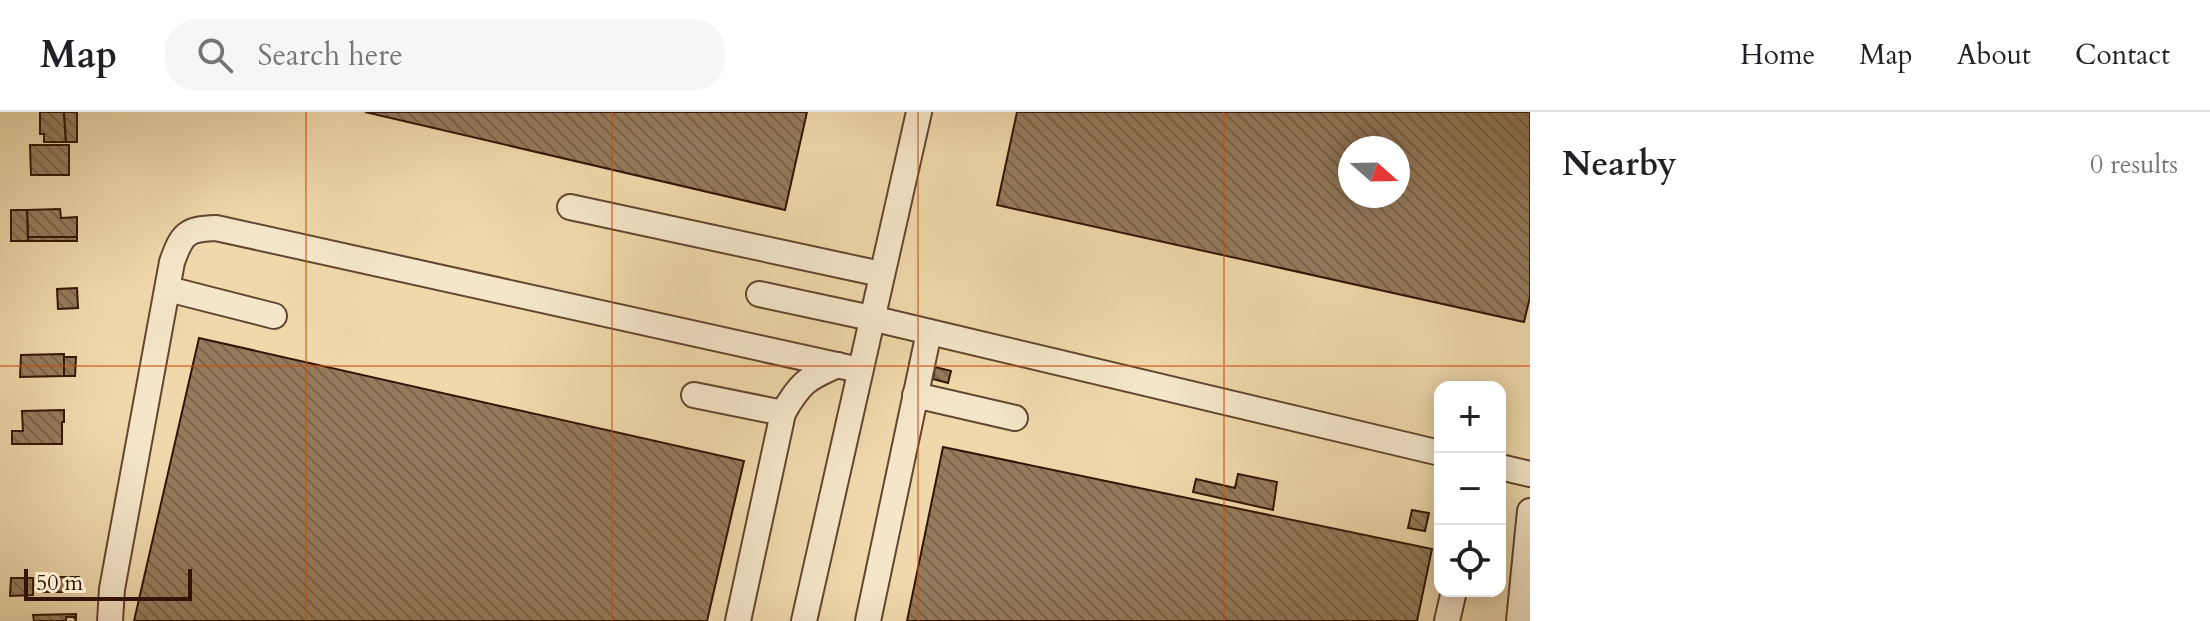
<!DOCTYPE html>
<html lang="en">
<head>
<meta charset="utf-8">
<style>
	body { margin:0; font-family:Cardo,serif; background:#f6f6f6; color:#202124 }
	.controls { position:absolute; right:24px; bottom:24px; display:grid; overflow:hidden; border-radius:16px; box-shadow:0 4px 20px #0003 }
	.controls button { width:72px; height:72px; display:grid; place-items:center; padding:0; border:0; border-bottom:2px solid #e0e0e0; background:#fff; color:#202124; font:40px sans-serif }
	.compass { position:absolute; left:1338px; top:24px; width:72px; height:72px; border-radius:50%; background:#fff; box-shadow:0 4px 20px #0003; rotate:110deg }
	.scale { position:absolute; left:24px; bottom:20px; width:168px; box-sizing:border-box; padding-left:8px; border:4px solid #341505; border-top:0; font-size:22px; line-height:28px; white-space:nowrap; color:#341505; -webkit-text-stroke:6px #f5e6c9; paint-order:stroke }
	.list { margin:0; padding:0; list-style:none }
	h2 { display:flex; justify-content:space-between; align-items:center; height:104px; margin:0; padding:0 32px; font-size:34px }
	h2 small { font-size:26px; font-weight:400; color:#757577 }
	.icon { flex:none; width:44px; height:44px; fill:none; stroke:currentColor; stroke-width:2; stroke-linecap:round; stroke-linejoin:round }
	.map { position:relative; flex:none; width:1530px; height:509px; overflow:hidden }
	header { display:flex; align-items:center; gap:48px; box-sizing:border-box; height:112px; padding:0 40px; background:#fff; border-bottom:2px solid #e0e0e0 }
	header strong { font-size:38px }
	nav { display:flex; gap:44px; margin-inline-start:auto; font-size:28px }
	.search { width:560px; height:72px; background:#f6f6f6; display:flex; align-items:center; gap:20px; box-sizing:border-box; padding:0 28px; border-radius:32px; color:#757577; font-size:30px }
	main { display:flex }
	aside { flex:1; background:#fff }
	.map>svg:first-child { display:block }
</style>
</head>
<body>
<header>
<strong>Map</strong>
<div class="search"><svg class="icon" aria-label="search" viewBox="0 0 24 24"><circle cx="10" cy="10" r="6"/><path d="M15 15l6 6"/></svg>Search here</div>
<nav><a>Home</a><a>Map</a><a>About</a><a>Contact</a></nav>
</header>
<main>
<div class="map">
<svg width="1530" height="509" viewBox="0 0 1530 509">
	<defs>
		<pattern id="building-back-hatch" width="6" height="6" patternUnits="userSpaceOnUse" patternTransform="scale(2)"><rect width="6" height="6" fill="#957b5c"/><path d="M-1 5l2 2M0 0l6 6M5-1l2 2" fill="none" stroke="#7a644a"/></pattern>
	</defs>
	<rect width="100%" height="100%" fill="#efd9ac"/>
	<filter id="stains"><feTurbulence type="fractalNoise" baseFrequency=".0025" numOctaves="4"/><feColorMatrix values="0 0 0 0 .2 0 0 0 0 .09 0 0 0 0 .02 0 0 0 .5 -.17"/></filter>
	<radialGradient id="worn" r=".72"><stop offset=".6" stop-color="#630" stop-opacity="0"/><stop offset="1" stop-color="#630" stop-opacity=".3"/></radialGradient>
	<g fill="url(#building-back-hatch)" stroke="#341505" stroke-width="2" fill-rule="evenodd">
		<path d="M40,0H64L66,30H44V22H40Z"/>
		<path d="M64,0H77V30H66Z"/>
		<path d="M365,0H807L785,98Z"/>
		<path d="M1017,0H1530V185L1524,210L997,93ZM1350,36H1398V84H1350Z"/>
		<path d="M30,33H69V63H31Z"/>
		<path d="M60,97L61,106L77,105V125H28L27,98Z"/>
		<path d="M11,98H27L28,129H11Z"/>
		<rect x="28" y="125" width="49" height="4"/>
		<path d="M77,176L78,196L58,197L57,177Z"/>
		<path d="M199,226L744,349L707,509H134Z"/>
		<path d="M64,242V264L20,265L21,243Z"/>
		<path d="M64,245H76L75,264H64Z"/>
		<path d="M935,255L951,259L948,271L933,267Z"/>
		<path d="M64,298V310H62V332H12V319H23L22,299Z"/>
		<path d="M943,335L1432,437L1417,509H907Z"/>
		<path d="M1238,362L1277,370L1273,398L1193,380L1196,367L1235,376Z"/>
		<path d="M1412,398L1429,401L1425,419L1408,416Z"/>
		<path d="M42,465H58V480H43Z"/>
		<rect x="58" y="465" width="21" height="15"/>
		<path d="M11,466H33V483L10,484Z"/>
		<path d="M76,502V509L74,505H66V509H34L33,503Z"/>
	</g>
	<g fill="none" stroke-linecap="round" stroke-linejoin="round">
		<defs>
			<g id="minor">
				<path d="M570,95L881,162"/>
				<path d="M168,177L274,204"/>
				<path d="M759,182L871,206L1440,341"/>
				<path d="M694,283L783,301"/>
				<path d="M915,283L1015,306"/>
				<path d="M1500,355L1530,362"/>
				<path d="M110,509L112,477L172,150C182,122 186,117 216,116L859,258"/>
				<path d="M738,509L783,301C800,271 807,266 838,253"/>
				<path d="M804,509L919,0"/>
				<path d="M868,509L929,220"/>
				<path d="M1447,509L1454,479"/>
				<path d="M1519,509L1530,399"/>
			</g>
		</defs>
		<use href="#minor" stroke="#63462f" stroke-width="28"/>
		<use href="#minor" stroke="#f5e6c9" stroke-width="24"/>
	</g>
	<path fill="none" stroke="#cd4f0b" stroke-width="2" stroke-opacity="0.55" d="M306,0V509M612,0V509M918,0V509M1224,0V509M0,254H1530"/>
	<rect width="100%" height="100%" filter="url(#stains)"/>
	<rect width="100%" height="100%" fill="url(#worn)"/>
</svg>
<div class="controls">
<button>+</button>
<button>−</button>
<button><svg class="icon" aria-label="locate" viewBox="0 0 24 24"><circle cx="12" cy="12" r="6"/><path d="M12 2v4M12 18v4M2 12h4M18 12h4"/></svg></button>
</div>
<svg class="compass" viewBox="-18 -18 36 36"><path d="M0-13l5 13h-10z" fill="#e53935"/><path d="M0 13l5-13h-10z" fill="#757577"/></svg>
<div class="scale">50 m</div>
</div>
<aside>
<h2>Nearby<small>0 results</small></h2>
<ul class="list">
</ul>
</aside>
</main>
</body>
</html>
